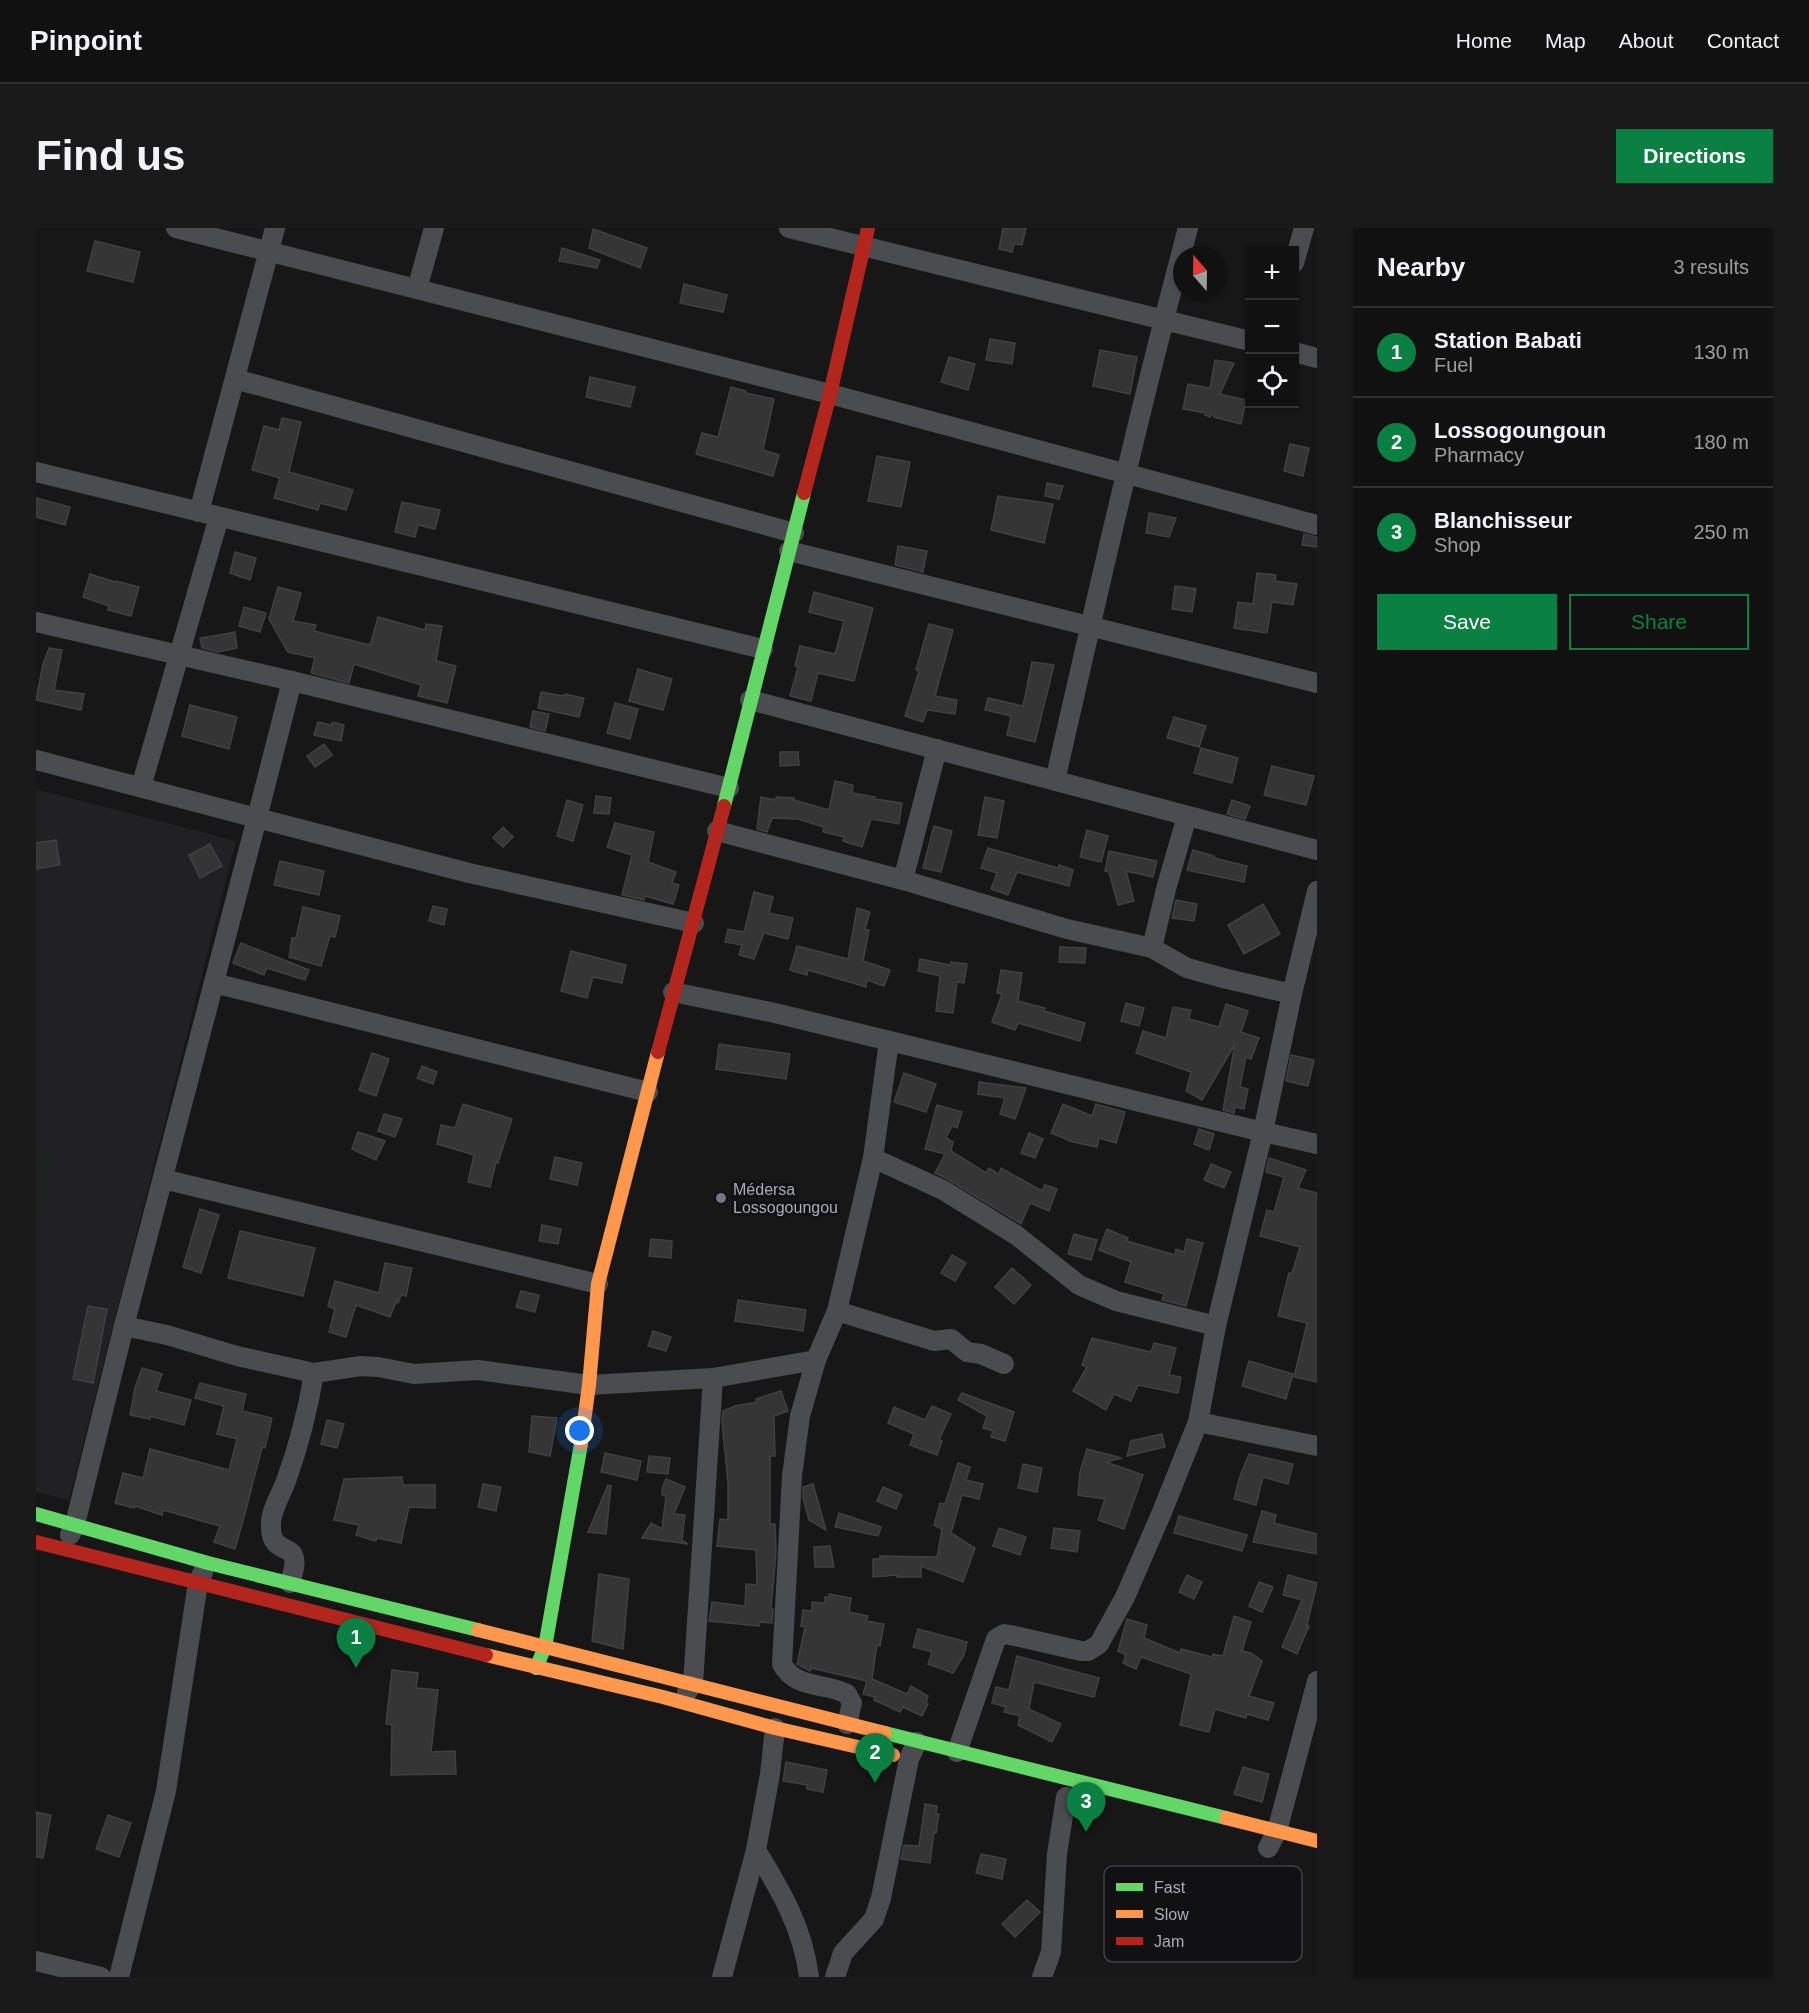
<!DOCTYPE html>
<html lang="en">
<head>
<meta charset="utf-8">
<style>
	body { margin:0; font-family:Arial,sans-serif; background:#1a1a1a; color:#f1f3f6 }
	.controls { position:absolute; right:18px; top:18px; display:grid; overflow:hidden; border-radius:0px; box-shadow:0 2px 4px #0004 }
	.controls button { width:54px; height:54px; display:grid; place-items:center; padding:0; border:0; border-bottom:2px solid #303131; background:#111; color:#f1f3f6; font:30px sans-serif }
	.compass { position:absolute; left:1137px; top:18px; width:54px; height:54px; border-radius:50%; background:#111; box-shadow:0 2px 4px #0004; rotate:340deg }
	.you { position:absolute; left:544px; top:1203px; width:21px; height:21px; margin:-15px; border:4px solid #fff; border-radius:50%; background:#1a73e8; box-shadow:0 0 0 9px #1a73e833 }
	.badge { display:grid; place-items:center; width:39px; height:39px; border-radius:50%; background:#0b8043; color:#fff; font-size:20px; font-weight:700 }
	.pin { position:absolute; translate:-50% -50px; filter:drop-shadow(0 2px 3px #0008) }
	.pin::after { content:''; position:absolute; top:32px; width:21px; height:18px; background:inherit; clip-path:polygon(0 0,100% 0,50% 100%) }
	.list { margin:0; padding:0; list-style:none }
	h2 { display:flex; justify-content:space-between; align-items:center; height:78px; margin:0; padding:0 24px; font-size:26px }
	h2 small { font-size:20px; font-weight:400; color:#9c9d9f }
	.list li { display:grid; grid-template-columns:39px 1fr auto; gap:18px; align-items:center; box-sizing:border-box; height:90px; padding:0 24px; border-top:2px solid #303131 }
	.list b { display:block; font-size:22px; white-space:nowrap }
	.list p { margin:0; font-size:20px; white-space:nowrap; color:#9c9d9f }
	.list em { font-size:20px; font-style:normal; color:#9c9d9f }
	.actions { display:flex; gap:12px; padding:18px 24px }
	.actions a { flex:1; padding:14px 0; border:2px solid #0b8043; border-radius:0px; text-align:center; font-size:21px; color:#0b8043 }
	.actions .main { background:#0b8043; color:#fff }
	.icon { flex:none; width:33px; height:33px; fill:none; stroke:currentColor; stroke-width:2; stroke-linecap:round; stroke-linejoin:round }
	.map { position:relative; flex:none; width:1281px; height:1749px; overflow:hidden; border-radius:0px }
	header { display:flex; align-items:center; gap:36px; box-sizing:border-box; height:84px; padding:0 30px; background:#111; border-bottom:2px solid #303131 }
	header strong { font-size:28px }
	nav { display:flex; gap:33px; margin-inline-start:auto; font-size:21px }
	.intro { display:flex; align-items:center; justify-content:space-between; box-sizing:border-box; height:144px; padding:0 36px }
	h1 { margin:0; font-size:42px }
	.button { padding:15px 27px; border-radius:0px; background:#0b8043; color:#fff; font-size:21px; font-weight:700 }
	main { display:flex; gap:36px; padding:0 36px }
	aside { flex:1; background:#111; border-radius:0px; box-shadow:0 2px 4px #0004 }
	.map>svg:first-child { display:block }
</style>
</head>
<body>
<header>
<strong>Pinpoint</strong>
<nav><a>Home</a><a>Map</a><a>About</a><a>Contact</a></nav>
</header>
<div class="intro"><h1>Find us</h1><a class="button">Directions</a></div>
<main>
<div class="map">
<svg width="1281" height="1749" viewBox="0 0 1281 1749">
	<rect width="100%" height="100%" fill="#171717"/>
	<path fill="#212123" d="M0,561L200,613L33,1272L0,1264Z"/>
	<path fill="#1d241e" d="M0,928L15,932L0,995Z"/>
	<g fill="#353536" stroke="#3f4043" stroke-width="1.5">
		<path d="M967,0H990L986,17L978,16L976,24L963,21Z"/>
		<path d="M557,1L611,20L604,40L553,20Z"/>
		<path d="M59,13L104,24L97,54L51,43Z"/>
		<path d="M526,20L564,32L561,40L523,33Z"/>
		<path d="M648,56L691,67L687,84L644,75Z"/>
		<path d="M954,111L979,115L976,136L950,132Z"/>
		<path d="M1064,122L1101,129L1094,166L1057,158Z"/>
		<path d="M913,129L939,136L932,162L905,154Z"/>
		<path d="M1179,132L1198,135L1184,166L1210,172L1205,196L1178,189L1179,187L1175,186L1174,189L1169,187V185L1147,181L1152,156L1174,160Z"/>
		<path d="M554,149L599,159L594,179L550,169Z"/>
		<path d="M695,159L710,163V165L738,171L727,222L743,227L737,248L660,226L666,205L682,209Z"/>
		<path d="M246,190L265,194L253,244L317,262L310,282L284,275L282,282L238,270L244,250L216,242L228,198L243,202Z"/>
		<path d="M1254,216L1273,220L1267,248L1248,243Z"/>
		<path d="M841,228L874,234L865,279L832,273Z"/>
		<path d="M1011,255L1027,258L1023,271L1009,268Z"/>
		<path d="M962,268L1017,276L1008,315L955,302Z"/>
		<path d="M0,270L34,279L29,297L0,289Z"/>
		<path d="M366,274L404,282L399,301L382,297L379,309L359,304Z"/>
		<path d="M1113,285L1140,290L1133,309L1110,305Z"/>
		<path d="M1268,306L1281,309V319L1266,317Z"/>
		<path d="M862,318L891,323L887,344L859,337Z"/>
		<path d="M199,324L220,330L214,352L194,345Z"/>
		<path d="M1221,345L1240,347L1239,353L1261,356L1257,377L1236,374L1231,405L1198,400L1202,374L1217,376Z"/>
		<path d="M54,346L79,354L80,353L103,359L95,388L72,382L73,378L47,369Z"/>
		<path d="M1139,358L1160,361L1156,384L1136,381Z"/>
		<path d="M242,359L265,365L257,393L280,397L278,403L334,417L342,389L389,402L390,396L406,398L400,433L420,438L411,475L382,468L385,457L318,436L313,455L275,445L279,430L252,424L233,391Z"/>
		<path d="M778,364L837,380L818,453L782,445L775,473L754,468L762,439L759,438L764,418L799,426L808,393L773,384Z"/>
		<path d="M208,379L230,385L224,404L203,398Z"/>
		<path d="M893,396L917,402L899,468L921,472L919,486L891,482L887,494L869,488L883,443L880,442Z"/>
		<path d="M199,404L201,420L182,424L166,420L164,410Z"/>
		<path d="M13,420L26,422L18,462L48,466L45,482L0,472L7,436Z"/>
		<path d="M996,434L1018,437L999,514L971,507L975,488L949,482L952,470L987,478Z"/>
		<path d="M602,441L636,451L627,482L593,473Z"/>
		<path d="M505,464L528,468L529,466L548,470L543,489L502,480Z"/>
		<path d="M579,475L602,481L594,511L571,505Z"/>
		<path d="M154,477L201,489L193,521L146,508Z"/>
		<path d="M497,483L513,486L509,503L494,499Z"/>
		<path d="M1138,489L1170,498L1163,519L1131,510Z"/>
		<path d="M282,494L295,497L297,494L308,497L305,513L278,507Z"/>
		<path d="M288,516L296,527L279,539L271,528Z"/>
		<path d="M1165,520L1202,530L1196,555L1158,545Z"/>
		<path d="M744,524H762L763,537L744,538Z"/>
		<path d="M1236,538L1278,548L1270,577L1228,567Z"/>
		<path d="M799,553L817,557L816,565L839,569L838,571L866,575L863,596L835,591L826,619L807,613L808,609L787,604L788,599L762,591L736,590L731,604L721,601L725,569L740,572V569L758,570V572L793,582Z"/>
		<path d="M560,568L575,570L573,586L558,585Z"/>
		<path d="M949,569L968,573L961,610L942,607Z"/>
		<path d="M531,572L547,577L537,613L521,608Z"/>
		<path d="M1196,572L1214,578L1209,591L1191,586Z"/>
		<path d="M579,595L618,604L612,634L640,644L636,655L643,657L637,676L609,668L608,672L586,667L596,627L571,619Z"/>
		<path d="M898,598L916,603L905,644L887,640Z"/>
		<path d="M467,599L477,609L467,619L457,610Z"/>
		<path d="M1051,602L1072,608L1065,634L1044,629Z"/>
		<path d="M20,612L24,637L0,641V615Z"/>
		<path d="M174,616L186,638L164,650L153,627Z"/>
		<path d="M952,620L1022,640L1023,637L1037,642L1033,658L981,644L972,667L955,661L961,645L945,640Z"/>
		<path d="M1157,622L1178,628V630L1211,638L1208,654L1151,642Z"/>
		<path d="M1073,623L1121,633L1117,649L1090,643L1098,673L1082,677L1073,644L1069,643Z"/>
		<path d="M244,633L288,643L283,667L238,657Z"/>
		<path d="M718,664L737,669L733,685L757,690L752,711L728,705L718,731L703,727L706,717L689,714L692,701L708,704Z"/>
		<path d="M1140,672L1161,676L1158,693L1136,690Z"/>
		<path d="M1227,676L1244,706L1208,726L1192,697Z"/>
		<path d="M397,678L411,681L408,697L393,693Z"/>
		<path d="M267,679L304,688L299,709L294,708L285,738L253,729L256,710H260Z"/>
		<path d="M821,680L834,684L829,701L833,702L827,733L854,742L848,758L831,752L830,759L772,742L771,747L754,742L761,718L812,731Z"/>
		<path d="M205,715L273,742L269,752L231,740L228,747L197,735Z"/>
		<path d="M1024,719L1050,720L1049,735L1023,734Z"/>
		<path d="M535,723L590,737L586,755L557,749L551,770L525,763Z"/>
		<path d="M884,731L914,737L915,734L931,736L928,755L921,754L917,785L900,783L904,748L882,743Z"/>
		<path d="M965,742L986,745L982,773L1009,780L1008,783L1049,795L1044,813L982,795L979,802L956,794L966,766L961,765Z"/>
		<path d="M1090,775L1108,780L1103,798L1085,793Z"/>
		<path d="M1190,776L1212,783L1205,804L1223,810L1215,831L1210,829L1204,859L1212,861L1208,881L1199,879L1198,885L1187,882L1199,816L1166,872L1150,863L1155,844L1100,825L1107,803L1130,810L1137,779L1155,782L1153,791L1183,799Z"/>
		<path d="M683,816L754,826L750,851L680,841Z"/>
		<path d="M336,825L353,831L340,868L323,862Z"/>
		<path d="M1255,827L1278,832L1272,858L1250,853Z"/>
		<path d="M386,838L401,844L397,856L381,850Z"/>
		<path d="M868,845L900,856L890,884L858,874Z"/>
		<path d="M943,854L990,860L979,891L964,886L969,870L942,866Z"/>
		<path d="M427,876L476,891L462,935L460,934L454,959L432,954L438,927L401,916L405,897L419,900Z"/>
		<path d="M1027,876L1056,888L1060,876L1089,884L1080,915L1063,910L1061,919L1037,914L1015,905Z"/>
		<path d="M901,877L926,884L921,900L916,898L910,910L917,914L915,923L950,945L953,940L963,946L965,940L1006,963L1009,957L1021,961L1013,983L994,975L985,996L913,952L899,945L909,926L889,921Z"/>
		<path d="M348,886L366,891L359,909L342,903Z"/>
		<path d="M1163,901L1178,906L1173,922L1158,916Z"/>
		<path d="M322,904L349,913L340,932L316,921Z"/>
		<path d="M993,905L1007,911L999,930L985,925Z"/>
		<path d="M519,929L546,935L541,957L514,951Z"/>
		<path d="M1233,930L1270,942L1262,960L1281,965V1154L1258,1149L1271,1095L1242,1088L1253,1045H1256L1264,1019L1224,1008L1231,982L1238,984L1248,949L1230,944Z"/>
		<path d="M1175,936L1195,944L1188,960L1168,952Z"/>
		<path d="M164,981L183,987L165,1045L147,1039Z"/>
		<path d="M506,997L525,1001L522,1016L503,1013Z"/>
		<path d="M1071,1001L1092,1010L1091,1013L1139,1027L1140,1021L1148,1024L1151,1011L1167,1015L1150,1078L1126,1072L1128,1066L1089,1054L1095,1034L1063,1022Z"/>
		<path d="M204,1003L279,1020L267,1068L192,1050Z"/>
		<path d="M1038,1006L1061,1012L1055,1032L1032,1026Z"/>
		<path d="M615,1011L636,1013L635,1030L613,1028Z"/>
		<path d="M916,1027L930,1035L919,1053L905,1045Z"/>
		<path d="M349,1035L376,1040L370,1068L365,1067L362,1075L360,1074L354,1089L320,1077L310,1109L293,1104L299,1081L292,1078L299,1053L343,1065Z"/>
		<path d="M976,1040L995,1057L978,1076L959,1059Z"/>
		<path d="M485,1063L503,1067L499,1084L480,1079Z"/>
		<path d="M702,1072L770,1082L767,1103L699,1093Z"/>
		<path d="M52,1078L71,1081L57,1155L37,1151Z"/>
		<path d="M617,1103L635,1109L630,1123L612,1118Z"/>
		<path d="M1056,1110L1115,1124L1118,1115L1140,1120L1133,1147L1145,1149L1142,1165L1102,1157L1095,1173L1078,1166L1070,1182L1037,1163L1051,1139L1046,1137Z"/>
		<path d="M1213,1133L1257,1146L1250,1171L1206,1158Z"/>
		<path d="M106,1140L126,1146L120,1163L155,1172L148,1197L114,1188V1191L94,1187L99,1160Z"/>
		<path d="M164,1155L210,1166L206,1183L236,1190L229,1220L226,1219L210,1282L199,1321L178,1314L184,1298L127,1282L126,1287L99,1278L98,1280L79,1275L87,1245L107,1250L114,1221L193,1242L201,1211L181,1206L188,1178L159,1170Z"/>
		<path d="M745,1163L752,1183L738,1188L739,1228H734V1296H739L740,1324L735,1381H737L736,1395L724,1394L723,1398L673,1393L676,1374L709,1378L710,1356L721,1357L720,1322L681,1318L684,1291L692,1292V1255L686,1194L687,1183L699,1178L721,1174L720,1171Z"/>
		<path d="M926,1165L978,1184L969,1213L955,1209L957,1203L947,1200L951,1188L922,1172Z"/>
		<path d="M896,1178L915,1186L903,1212L906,1213L901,1227L874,1217L878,1206L852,1195L858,1179L889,1192Z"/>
		<path d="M496,1188L521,1190L514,1228L493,1224Z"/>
		<path d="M291,1192L308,1196L301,1220L285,1216Z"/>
		<path d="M1126,1206L1129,1219L1091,1228L1095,1213Z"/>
		<path d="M1051,1221L1086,1230L1070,1234L1107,1247L1088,1301L1062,1292L1069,1271L1042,1267L1044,1244Z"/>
		<path d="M569,1225L605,1233L601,1252L565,1244Z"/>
		<path d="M1213,1226L1257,1236L1252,1256L1227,1249L1220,1277L1198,1271L1203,1251Z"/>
		<path d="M613,1228L634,1230L632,1246L611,1244Z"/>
		<path d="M922,1235L934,1239L930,1252L947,1256L943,1271L926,1267L915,1305L939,1320L927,1354L885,1338V1349H861V1347L837,1349V1331H844V1328L901,1329L906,1301L898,1297L904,1275L909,1276Z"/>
		<path d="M987,1236L1006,1240L1001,1264L982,1260Z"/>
		<path d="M366,1249L367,1257H399V1280L373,1279L365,1315L341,1310L340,1313L320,1307L323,1297L298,1292L308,1251Z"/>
		<path d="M630,1251L649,1259L638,1286L649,1287L646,1312L652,1316L606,1310L615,1295L626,1301L630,1268L626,1267V1261Z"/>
		<path d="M447,1256L465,1259L460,1283L442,1279Z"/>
		<path d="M777,1256L790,1302L773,1292L767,1270V1259Z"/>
		<path d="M572,1257L575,1258L570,1306L552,1304Z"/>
		<path d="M847,1259L866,1267L860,1281L841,1273Z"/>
		<path d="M1226,1283L1240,1287L1238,1295L1281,1306V1326L1217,1314Z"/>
		<path d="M803,1285L845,1299L842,1308L799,1299Z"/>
		<path d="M1143,1288L1211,1307L1206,1323L1138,1305Z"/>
		<path d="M963,1300L990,1309L984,1327L957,1318Z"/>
		<path d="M1018,1300L1044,1303L1041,1324L1015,1320Z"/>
		<path d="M794,1318L798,1339H779L778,1319Z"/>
		<path d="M563,1346L593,1351L587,1421L556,1413Z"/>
		<path d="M1151,1347L1166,1354L1158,1371L1143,1364Z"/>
		<path d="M1252,1347L1281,1355L1271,1397L1273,1398L1261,1426L1246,1419L1266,1372L1247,1367Z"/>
		<path d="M1223,1354L1237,1359L1226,1384L1213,1378Z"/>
		<path d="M793,1366L815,1370L813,1384L832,1388L830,1393L848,1396L844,1418L841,1417L836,1451L871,1466L875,1458L892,1468L890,1475L892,1476L886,1488L867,1479L864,1484L838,1472L839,1469L827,1466L831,1453L775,1440L774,1443L761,1436L769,1399L765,1398L767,1382L776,1383V1374L789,1375V1369H793Z"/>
		<path d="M1198,1388L1215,1394L1206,1423L1215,1425L1226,1433L1213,1468L1238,1475L1232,1492L1211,1486L1210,1490L1179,1481L1173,1504L1144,1497L1155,1446L1105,1429L1100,1441L1087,1435L1090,1427L1082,1423L1091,1391L1111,1397L1108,1410L1144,1425L1145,1421L1176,1429L1177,1426L1187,1428Z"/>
		<path d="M882,1401L931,1414L928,1427L917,1445L892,1436L896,1424L877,1419Z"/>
		<path d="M981,1428L1063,1450L1058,1469L998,1454L993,1481L1025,1496L1016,1514L982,1497L984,1488L968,1484L970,1479L956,1475L960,1459L973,1462Z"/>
		<path d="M356,1442L382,1445L380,1460L402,1462L395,1524L419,1523L420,1546L355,1547L356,1497L350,1496Z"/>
		<path d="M750,1534L791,1542L787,1564L771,1561V1557L747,1553Z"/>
		<path d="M1207,1539L1233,1546L1226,1574L1198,1566Z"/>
		<path d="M889,1576L901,1578L900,1586H903L900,1605L898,1604L894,1635L865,1631L868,1617L883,1618Z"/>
		<path d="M0,1584L15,1587L7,1630L0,1629Z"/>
		<path d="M72,1587L95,1595L83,1629L60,1621Z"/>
		<path d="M945,1626L970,1631L966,1651L940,1645Z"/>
		<path d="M991,1672L1004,1684L979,1709L966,1696Z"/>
	</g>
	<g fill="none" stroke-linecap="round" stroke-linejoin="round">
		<g stroke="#4b4c50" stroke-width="20">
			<path d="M140,0L794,166L1281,297"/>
			<path d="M753,0L1214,113"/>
			<path d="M1258,35L1268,0"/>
			<path d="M381,61L398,0"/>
			<path d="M1258,124L1281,130"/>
			<path d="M199,151L758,305"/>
			<path d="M0,244L727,421"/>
			<path d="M163,284L239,0"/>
			<path d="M753,323L1281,455"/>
			<path d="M0,394L256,453L693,560"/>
			<path d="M714,472L1281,622"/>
			<path d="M0,532L221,590L256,453"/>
			<path d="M1019,553C1061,368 1103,183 1152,0"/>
			<path d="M105,559L183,289"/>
			<path d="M681,603L867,652L1031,701L1116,720L1151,740L1191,751L1256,766"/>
			<path d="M867,652L901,521"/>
			<path d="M1116,720L1130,661L1151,588"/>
			<path d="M178,755L612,864"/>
			<path d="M637,764L739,785L1227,904L1281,916"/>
			<path d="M837,930L907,962L980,1007L1043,1057L1080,1073L1180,1098"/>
			<path d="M127,951L562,1056"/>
			<path d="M801,1083L898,1113L915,1111L931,1124L945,1126L968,1136"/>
			<path d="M88,1098L131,1107L201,1128L278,1145C272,1182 263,1217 250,1253C245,1267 235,1281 235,1296C234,1324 252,1317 257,1327C261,1335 256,1347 254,1355"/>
			<path d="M278,1145L325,1138L342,1139L378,1146L442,1142L553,1157L677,1150L780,1132"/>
			<path d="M1162,1194L1281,1218"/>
			<path d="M34,1307L39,1296L88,1098L221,590L433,645L658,695"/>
			<path d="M651,1464L657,1456L677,1150"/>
			<path d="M811,1496L816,1475L811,1466C789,1454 760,1462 746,1436L756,1248L764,1188L780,1132L801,1083L837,930L853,813"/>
			<path d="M921,1524L960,1411L968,1406L974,1407L1045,1423H1052L1063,1416L1089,1369L1126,1284L1162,1194L1180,1098L1227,904L1256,766L1281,663"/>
			<path d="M1232,1620L1241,1603L1281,1453"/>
			<path d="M720,1622C745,1663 767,1700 773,1749"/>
			<path d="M0,1733L65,1749"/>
			<path d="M83,1749L130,1563L162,1355L167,1344"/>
			<path d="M686,1749L720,1622L734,1546L739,1500"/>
			<path d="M799,1749L807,1725L838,1691L845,1670L873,1531L881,1514"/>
			<path d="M1006,1749L1015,1724L1021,1626L1030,1569"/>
		</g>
		<g stroke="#63d668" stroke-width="14">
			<path d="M688,578L768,265"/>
			<path d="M0,1286L172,1335L442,1402"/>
			<path d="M500,1440L509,1419L545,1216"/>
			<path d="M849,1505L1190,1590"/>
		</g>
		<g stroke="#ff974d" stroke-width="14">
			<path d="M545,1216L553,1157L562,1056L622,824"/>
			<path d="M442,1402L849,1505"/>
			<path d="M450,1427L627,1469L739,1500L857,1527"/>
			<path d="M1190,1590L1281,1613"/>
		</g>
		<g stroke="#b3261e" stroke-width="14">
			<path d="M768,265L794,166L832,0"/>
			<path d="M622,824L688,578"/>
			<path d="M0,1314L450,1427"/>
		</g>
	</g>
	<circle fill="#757880" stroke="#111113" stroke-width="2" cx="685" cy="970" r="6"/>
	<g text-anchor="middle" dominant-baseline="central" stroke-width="6" stroke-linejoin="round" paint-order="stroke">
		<g font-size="16" fill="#a8adb8" stroke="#111113" text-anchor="start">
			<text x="697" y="961">Médersa<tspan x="697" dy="18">Lossogoungou</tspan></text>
		</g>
	</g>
	<rect x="1068" y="1638" width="198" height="96" rx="9" fill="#111113" stroke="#3e4045" stroke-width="1.5"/>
	<rect x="1080" y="1655" width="27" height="8" fill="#63d668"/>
	<rect x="1080" y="1682" width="27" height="8" fill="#ff974d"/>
	<rect x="1080" y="1709" width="27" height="8" fill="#b3261e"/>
	<g font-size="16" fill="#a8adb8">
		<text x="1118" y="1665">Fast</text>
		<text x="1118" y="1692">Slow</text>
		<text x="1118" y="1719">Jam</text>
	</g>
</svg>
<div class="controls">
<button>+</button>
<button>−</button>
<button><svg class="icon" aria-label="locate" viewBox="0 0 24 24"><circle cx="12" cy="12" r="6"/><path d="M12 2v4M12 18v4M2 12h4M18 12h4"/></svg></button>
</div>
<svg class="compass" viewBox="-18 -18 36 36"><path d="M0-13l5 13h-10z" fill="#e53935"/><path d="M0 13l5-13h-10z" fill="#9c9d9f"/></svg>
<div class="you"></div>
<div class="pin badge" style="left:320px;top:1440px">1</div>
<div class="pin badge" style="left:839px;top:1555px">2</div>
<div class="pin badge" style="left:1050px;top:1604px">3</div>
</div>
<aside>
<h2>Nearby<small>3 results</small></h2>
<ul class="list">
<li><span class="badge">1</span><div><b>Station Babati</b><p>Fuel</p></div><em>130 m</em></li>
<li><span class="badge">2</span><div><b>Lossogoungoun</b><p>Pharmacy</p></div><em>180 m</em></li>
<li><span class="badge">3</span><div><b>Blanchisseur</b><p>Shop</p></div><em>250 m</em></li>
</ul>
<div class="actions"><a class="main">Save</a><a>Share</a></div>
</aside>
</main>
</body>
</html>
